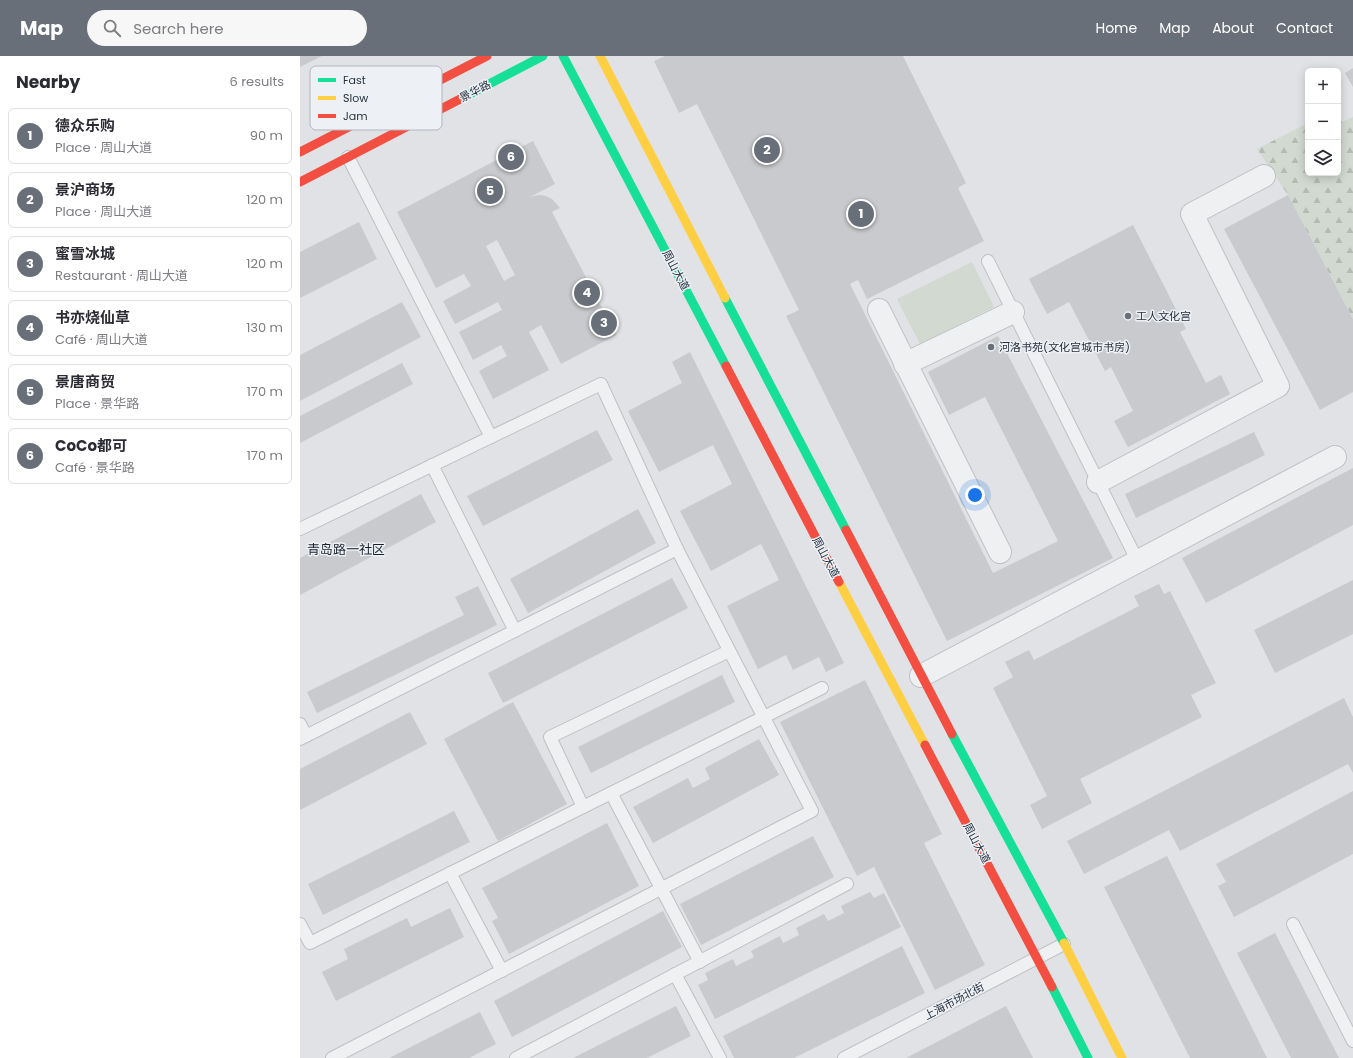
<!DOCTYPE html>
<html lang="en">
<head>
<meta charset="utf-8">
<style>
	body { margin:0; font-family:Poppins,"Noto Sans SC",sans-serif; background:#f7f7f7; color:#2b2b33 }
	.controls { position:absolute; right:12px; top:12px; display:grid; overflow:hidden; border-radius:6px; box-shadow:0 2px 10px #0003 }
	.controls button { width:36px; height:36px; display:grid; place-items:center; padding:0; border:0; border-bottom:1px solid #e1e1e2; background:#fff; color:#2b2b33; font:20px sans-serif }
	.you { position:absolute; left:675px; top:439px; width:14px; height:14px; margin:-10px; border:3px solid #fff; border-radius:50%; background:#1a73e8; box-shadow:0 0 0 6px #1a73e833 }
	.badge { display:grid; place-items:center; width:26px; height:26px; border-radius:50%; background:#686f78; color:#fff; font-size:13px; font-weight:700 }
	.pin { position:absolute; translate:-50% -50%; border:2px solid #fff; box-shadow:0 1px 4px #0006 }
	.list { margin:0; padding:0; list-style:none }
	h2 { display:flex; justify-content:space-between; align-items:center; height:52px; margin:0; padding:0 16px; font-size:17px }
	h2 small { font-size:13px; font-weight:400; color:#7c7c81 }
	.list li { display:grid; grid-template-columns:26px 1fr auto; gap:12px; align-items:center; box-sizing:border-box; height:56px; margin:0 8px 8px; padding:0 8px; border:1px solid #e1e1e2; border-radius:6px }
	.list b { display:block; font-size:15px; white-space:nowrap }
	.list p { margin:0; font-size:13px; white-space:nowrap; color:#7c7c81 }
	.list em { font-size:13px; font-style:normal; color:#7c7c81 }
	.icon { flex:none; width:22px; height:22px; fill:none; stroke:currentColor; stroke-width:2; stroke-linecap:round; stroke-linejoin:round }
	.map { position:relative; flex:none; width:1053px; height:1002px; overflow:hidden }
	header { display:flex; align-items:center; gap:24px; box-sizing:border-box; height:56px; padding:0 20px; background:#686f78; color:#fff }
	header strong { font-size:19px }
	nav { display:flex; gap:22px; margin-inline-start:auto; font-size:14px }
	.search { width:280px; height:36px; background:#f7f7f7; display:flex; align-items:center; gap:10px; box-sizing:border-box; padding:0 14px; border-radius:22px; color:#7c7c81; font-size:15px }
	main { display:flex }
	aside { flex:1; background:#fff }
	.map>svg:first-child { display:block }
</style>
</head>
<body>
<header>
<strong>Map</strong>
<div class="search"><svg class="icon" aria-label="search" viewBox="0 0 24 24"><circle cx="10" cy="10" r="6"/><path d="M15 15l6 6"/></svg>Search here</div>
<nav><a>Home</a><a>Map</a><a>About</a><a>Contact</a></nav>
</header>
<main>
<aside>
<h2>Nearby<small>6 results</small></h2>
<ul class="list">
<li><span class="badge">1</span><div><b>德众乐购</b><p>Place · 周山大道</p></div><em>90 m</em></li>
<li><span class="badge">2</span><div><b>景沪商场</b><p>Place · 周山大道</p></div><em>120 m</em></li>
<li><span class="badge">3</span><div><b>蜜雪冰城</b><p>Restaurant · 周山大道</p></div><em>120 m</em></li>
<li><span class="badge">4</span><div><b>书亦烧仙草</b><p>Café · 周山大道</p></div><em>130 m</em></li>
<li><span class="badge">5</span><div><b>景唐商贸</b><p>Place · 景华路</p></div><em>170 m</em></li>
<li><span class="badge">6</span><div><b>CoCo都可</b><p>Café · 景华路</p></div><em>170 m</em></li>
</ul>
</aside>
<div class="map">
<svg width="1053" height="1002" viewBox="0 0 1053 1002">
	<defs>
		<pattern id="forest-firs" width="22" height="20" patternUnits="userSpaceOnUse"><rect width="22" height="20" fill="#d1d9d0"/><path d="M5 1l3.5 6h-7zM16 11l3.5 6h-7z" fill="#b3bbb4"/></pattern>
	</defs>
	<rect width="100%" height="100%" fill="#e0e2e5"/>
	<path fill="#d1d9d0" d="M672,206L694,251L620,288L597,243Z"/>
	<path fill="url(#forest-firs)" d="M1038,59L1042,66L1053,61V263L988,139L957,93L1008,67V117H1038Z"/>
	<g fill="#c8cacd" fill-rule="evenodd">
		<path d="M0,0H22L0,11Z"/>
		<path d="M365,0H603L666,127L658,132L684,185L567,243L558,224L550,228L693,517L758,485L685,341L649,359L628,316L698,280L813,502L647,585L486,260L499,254L397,48L379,57L354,5Z"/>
		<path d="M1053,12V31L1045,17Z"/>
		<path d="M233,85L255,128L230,141L239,139L246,140L252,143L260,152L252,156L316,279L261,308L241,269L229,276L249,314L193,343L179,315L207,300L201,289L173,304L159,276L202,254L198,246L155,268L143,245L171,230L164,218L136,232L97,156ZM197,184L215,219L204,225L186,190Z"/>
		<path d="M988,139L1053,263V336L1020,354L924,173Z"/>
		<path d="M59,166L77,203L0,242V196Z"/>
		<path d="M833,169L886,273L880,276L906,327L921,319L930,338L828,391L814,365L833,355L811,311L805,315L769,246L747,258L729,223Z"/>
		<path d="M102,246L121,281L0,345V299Z"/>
		<path d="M390,296L544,607L526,616L519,601L493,614L486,599L458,613L427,550L479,524L461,488L411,515L380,455L432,428L413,389L359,416L328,355L382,327L372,306Z"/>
		<path d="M102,307L113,328L0,387V360Z"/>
		<path d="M297,374L313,404L183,470L167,440Z"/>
		<path d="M954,376L965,399L836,462L825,438Z"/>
		<path d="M1053,412V469L906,547L882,502Z"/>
		<path d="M121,438L136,466L0,539V502Z"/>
		<path d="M338,453L356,487L228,557L210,523Z"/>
		<path d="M372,522L388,552L203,647L188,617Z"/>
		<path d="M1053,524V578L975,617L954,574Z"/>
		<path d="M859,528L864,538L870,535L916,627L891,639L902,661L780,723L792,747L742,773L730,749L747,740L693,632L713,621L705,606L729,594L734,604L839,550L834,540Z"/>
		<path d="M178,530L197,569L17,657L7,636L164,559L155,541Z"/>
		<path d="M422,619L435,646L291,717L278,691Z"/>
		<path d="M565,624L642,778L624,787L685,909L635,934L574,811L557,820L480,666Z"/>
		<path d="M1044,642L1053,661V717L1048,708L880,795L869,774L784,818L767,785Z"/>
		<path d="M213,646L267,748L198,785L144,683Z"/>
		<path d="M110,656L127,688L0,754V713Z"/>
		<path d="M459,683L479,719L353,787L333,751L388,722L393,732L410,723L405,712Z"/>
		<path d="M1053,735V798L934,861L918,830L926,826L916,808Z"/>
		<path d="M154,755L170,786L23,859L8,828Z"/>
		<path d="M307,767L339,830L209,898L192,865L198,862L182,832Z"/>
		<path d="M513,780L534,821L401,889L380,848Z"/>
		<path d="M867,800L899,865L967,1002H890L804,831Z"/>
		<path d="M570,836L574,842L584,837L601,871L415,963L398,929L408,924L405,917L433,903L436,910L454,901L451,895L480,880L483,887L499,879L496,872L524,858L528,865L544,857L541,850Z"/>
		<path d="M150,852L164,881L36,945L22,916L48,903L44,893L107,862L111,871Z"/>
		<path d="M363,855L382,891L212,981L194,945Z"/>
		<path d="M975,877L1039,1002H991L937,897Z"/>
		<path d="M602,890L625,937L494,1002H434L423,980Z"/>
		<path d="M376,950L391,980L347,1002H273Z"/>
		<path d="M706,950L733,1002H606Z"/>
		<path d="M180,956L196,988L169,1002H89Z"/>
	</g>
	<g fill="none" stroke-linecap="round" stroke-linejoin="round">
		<defs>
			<g id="lane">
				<path d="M48,101L191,381"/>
				<path d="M688,205L838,506"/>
				<path d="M132,409L215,575"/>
				<path d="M0,473L301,328L377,493L512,755L32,1002"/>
				<path d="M0,668L6,680"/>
				<path d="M0,683L377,493"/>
				<path d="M311,737L400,906"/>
				<path d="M283,751L250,681L429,595"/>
				<path d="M150,817L202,915"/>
				<path d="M0,868L10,887L522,632"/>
				<path d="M993,868L1053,985"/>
				<path d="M375,918L420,1002"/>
				<path d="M216,1002L547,828"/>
				<path d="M544,1002L764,888"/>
			</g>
			<g id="street">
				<path d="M579,254L700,496"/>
				<path d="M605,308L713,256"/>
				<path d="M798,426L978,330L892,158L964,120"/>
				<path d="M621,620L1035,401"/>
			</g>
		</defs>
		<use href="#lane" stroke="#bec0c3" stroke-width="14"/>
		<use href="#street" stroke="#bec0c3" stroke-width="24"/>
		<use href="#lane" stroke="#eff0f2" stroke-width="12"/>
		<use href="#street" stroke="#eff0f2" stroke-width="22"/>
		<g stroke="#16e098" stroke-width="9">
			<path d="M263,0L426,310"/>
			<path d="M164,41L243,0"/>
			<path d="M425,242L546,474"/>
			<path d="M652,678L764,887"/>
			<path d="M752,931L788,1002"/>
		</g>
		<g stroke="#ffcf43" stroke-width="9">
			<path d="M300,0L425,242"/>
			<path d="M539,526L625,689"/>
			<path d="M764,887L822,1002"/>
		</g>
		<g stroke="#f24e42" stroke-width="9">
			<path d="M0,96L187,0"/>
			<path d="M0,126L164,41"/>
			<path d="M426,310L539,526"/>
			<path d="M546,474L652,678"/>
			<path d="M625,689L752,931"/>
		</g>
	</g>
	<g fill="#686f78" stroke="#edf1f5" stroke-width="1.5">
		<circle cx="828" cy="260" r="4"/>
		<circle cx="691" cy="291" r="4"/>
	</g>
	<g text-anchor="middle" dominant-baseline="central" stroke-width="3" stroke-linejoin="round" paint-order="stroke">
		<g font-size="11" fill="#27313e" stroke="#edf1f5">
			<text transform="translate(175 35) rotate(-27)">景华路</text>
			<text transform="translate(376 214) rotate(62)">周山大道</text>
			<text transform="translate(526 501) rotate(62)">周山大道</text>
			<text transform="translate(677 787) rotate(62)">周山大道</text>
			<text transform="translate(654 945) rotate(-28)">上海市场北街</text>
		</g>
		<g font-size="11" fill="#27313e" stroke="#edf1f5" text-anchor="start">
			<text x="836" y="260">工人文化宫</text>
			<text x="699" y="291">河洛书苑(文化宫城市书房)</text>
		</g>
		<g font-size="13" fill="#19222f" stroke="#edf1f5">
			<text x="46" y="493">青岛路一社区</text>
		</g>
	</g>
	<rect x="10" y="10" width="132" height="64" rx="6" fill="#edf1f5" stroke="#b2b7be" stroke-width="1"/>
	<rect x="18" y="22" width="18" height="4" fill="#16e098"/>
	<rect x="18" y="40" width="18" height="4" fill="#ffcf43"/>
	<rect x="18" y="58" width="18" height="4" fill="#f24e42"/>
	<g font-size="11" fill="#27313e">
		<text x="43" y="28">Fast</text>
		<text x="43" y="46">Slow</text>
		<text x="43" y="64">Jam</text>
	</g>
</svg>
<div class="controls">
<button>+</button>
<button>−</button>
<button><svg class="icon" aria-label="layers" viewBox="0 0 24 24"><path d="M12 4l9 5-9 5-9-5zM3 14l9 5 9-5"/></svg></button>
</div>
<div class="you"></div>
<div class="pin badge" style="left:561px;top:158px">1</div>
<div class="pin badge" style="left:467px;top:94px">2</div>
<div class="pin badge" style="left:304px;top:267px">3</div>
<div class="pin badge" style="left:287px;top:237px">4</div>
<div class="pin badge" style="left:190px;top:135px">5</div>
<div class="pin badge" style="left:211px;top:101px">6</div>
</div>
</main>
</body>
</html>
